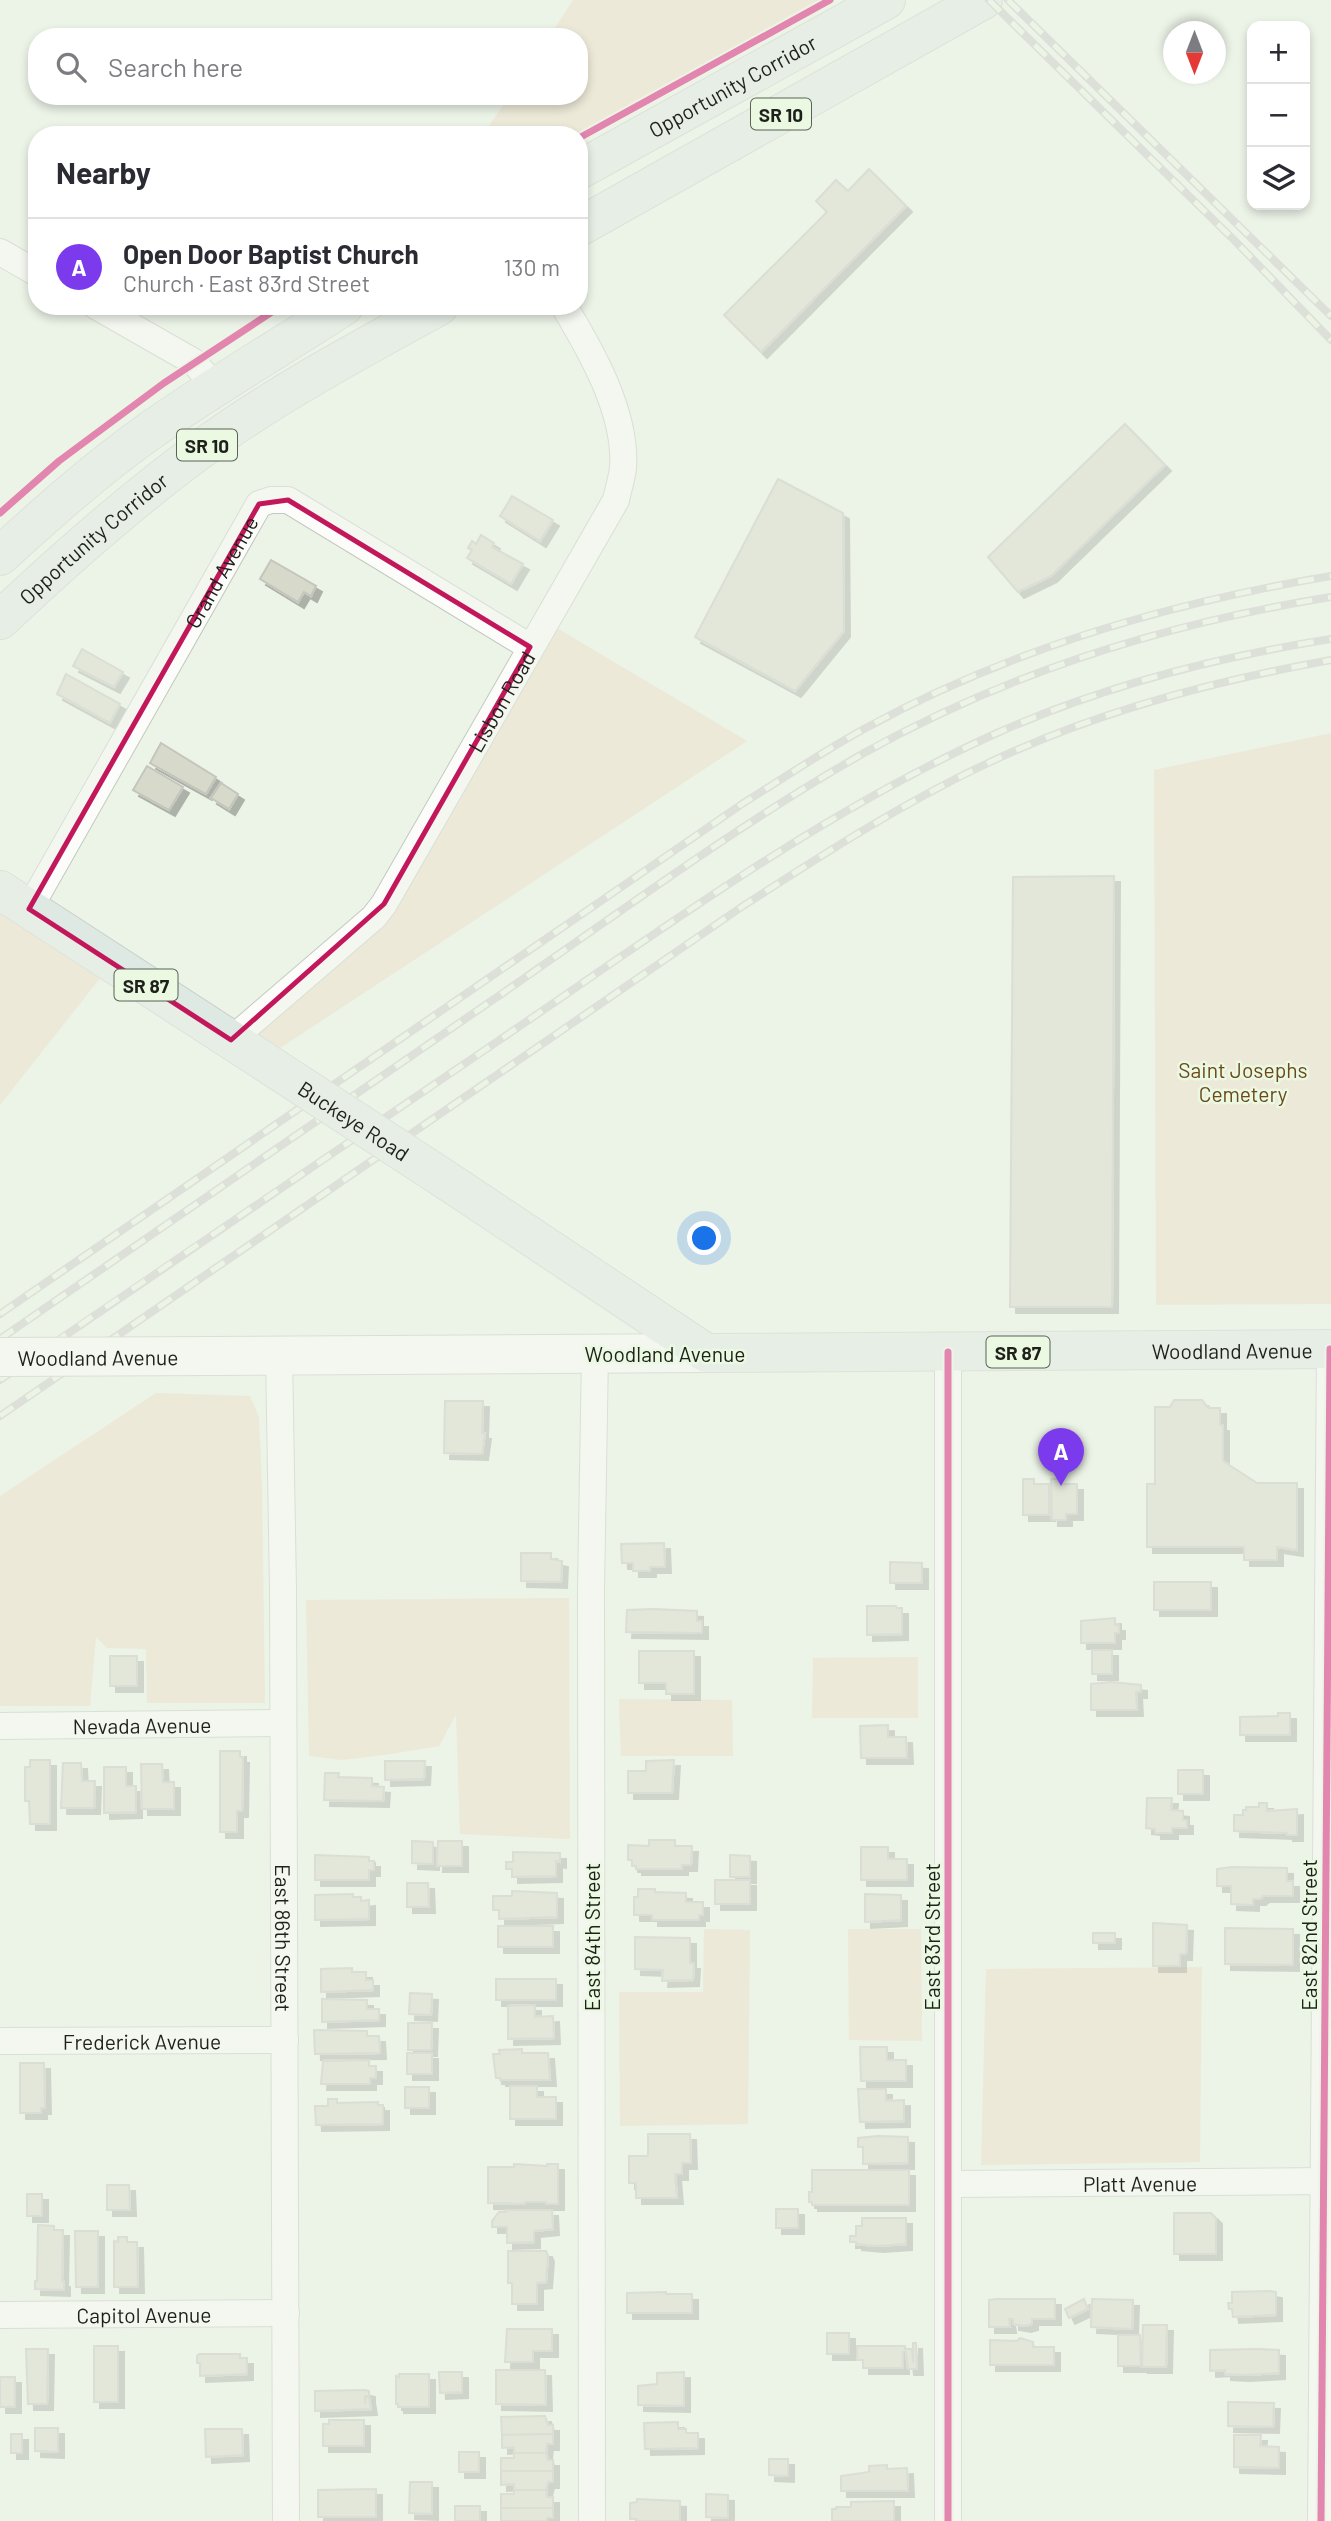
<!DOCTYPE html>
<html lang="en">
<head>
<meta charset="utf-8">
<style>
	body { margin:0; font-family:Barlow,sans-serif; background:#f2f2f3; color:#2b2b33 }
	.controls { position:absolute; right:21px; top:21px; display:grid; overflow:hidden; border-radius:14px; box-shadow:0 4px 10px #0003 }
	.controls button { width:63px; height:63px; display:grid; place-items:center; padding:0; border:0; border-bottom:2px solid #e1e1e2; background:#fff; color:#2b2b33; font:35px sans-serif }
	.compass { position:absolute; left:1163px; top:21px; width:63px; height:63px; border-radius:50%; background:#fff; box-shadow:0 4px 10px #0003; rotate:180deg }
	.you { position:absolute; left:705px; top:1239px; width:24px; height:24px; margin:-18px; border:5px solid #fff; border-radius:50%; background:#1a73e8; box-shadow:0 0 0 10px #1a73e833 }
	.badge { display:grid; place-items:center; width:46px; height:46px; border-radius:50%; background:#7c3aed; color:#fff; font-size:23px; font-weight:700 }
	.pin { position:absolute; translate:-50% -58px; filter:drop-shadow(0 2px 4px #0008) }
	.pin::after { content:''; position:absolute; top:37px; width:24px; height:21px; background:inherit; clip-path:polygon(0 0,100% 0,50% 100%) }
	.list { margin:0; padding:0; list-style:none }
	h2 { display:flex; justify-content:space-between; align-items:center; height:91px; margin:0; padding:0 28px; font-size:30px }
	h2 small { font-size:23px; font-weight:400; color:#7c7c81 }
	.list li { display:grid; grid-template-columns:46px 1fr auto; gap:21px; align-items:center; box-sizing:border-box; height:98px; padding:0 28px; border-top:2px solid #e1e1e2 }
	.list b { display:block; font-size:26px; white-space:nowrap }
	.list p { margin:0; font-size:23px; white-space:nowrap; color:#7c7c81 }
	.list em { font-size:23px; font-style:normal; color:#7c7c81 }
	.icon { flex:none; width:38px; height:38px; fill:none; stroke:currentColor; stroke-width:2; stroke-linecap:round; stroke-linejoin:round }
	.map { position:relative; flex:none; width:1331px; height:2521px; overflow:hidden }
	.search { position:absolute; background:#fff; box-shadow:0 4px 10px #0003; left:28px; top:28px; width:560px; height:77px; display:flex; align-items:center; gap:18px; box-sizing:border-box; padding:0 24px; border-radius:28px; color:#7c7c81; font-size:26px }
	.panel { position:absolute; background:#fff; box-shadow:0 4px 10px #0003; left:28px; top:126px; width:560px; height:189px; border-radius:28px }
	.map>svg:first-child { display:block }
</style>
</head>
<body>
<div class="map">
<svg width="1331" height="2521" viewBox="0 0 1331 2521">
	<defs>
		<filter id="shadow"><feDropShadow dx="6" dy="6" stdDeviation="0" flood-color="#0004"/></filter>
	</defs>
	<rect width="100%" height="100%" fill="#ecf3e7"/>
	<g fill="#eadec5">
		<path d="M573,0H830L579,138V135H483L509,96H579V37H549Z"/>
		<path d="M545,621L747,741L262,1060L231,1040L374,917Z"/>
		<path d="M1331,733V1304L1156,1305L1154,770Z"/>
		<path d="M0,890L112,963L0,1105Z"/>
		<path d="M156,1393L250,1396L259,1417L262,1487L265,1703H147L146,1649L107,1648L96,1637L90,1706H0V1496Z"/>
		<path d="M569,1598L570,1839L460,1834L456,1715L439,1746L391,1754L342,1760L309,1756L306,1600Z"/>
		<path d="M918,1657V1718H812L813,1658Z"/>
		<path d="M619,1699L732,1700L733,1756H621Z"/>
		<path d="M704,1929L750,1930L748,2124L620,2126L619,1992H703Z"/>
		<path d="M848,1929H921L922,2041L849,2040Z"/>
		<path d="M1202,1967L1200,2162L981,2165L986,1969Z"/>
	</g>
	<g fill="#d7d9ca" stroke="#c4c6bd" stroke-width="2" filter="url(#shadow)">
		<path d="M869,169L906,206L761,352L724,315L827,212L816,201L836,180L848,191Z"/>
		<path d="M1125,424L1165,465L1051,576L1018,592L988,557Z"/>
		<path d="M778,479L843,513L844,631L795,691L695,637Z"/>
		<path d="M512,496L553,520L540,541L500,516Z"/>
		<path d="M481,535L494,543L492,547L523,564L511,584L467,558L472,550L468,548L472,541L476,544Z"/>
		<path d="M271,560L316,586L311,596L304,592L298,602L260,579Z"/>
		<path d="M82,649L123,672L114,687L73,666Z"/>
		<path d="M66,674L120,704L110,723L57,694Z"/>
		<path d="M161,743L216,777L206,794L150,763Z"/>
		<path d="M147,766L183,787L169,810L133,790Z"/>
		<path d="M221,783L238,794L229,809L211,798Z"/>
		<path d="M1114,876L1112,1307H1010L1013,877Z"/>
		<path d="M1174,1400H1202L1208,1408H1220V1425H1223V1461L1257,1483H1297V1550L1277,1547V1560H1244V1547H1147V1484H1155V1407H1170Z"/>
		<path d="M445,1401H483L482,1433H485L482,1454L444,1453Z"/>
		<path d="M1023,1479H1034V1484H1049V1515H1023Z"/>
		<path d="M1051,1479H1062V1484H1077V1514H1066V1520H1052Z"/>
		<path d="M664,1543L665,1567H650V1571H633V1563H622L621,1544Z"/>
		<path d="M521,1553H551V1559L562,1561L561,1582L521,1581Z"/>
		<path d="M890,1562L922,1563V1583H890Z"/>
		<rect x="1154" y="1582" width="57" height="28"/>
		<path d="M867,1606H896V1608H902V1634L867,1635Z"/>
		<path d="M654,1609L697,1611V1621H702V1633L626,1632L627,1610Z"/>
		<path d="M1115,1618V1625H1119V1633H1115V1643H1081V1621Z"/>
		<rect x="1092" y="1650" width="20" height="24"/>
		<path d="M639,1651H694V1694H666V1683H639Z"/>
		<rect x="110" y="1656" width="27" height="30"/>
		<path d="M1111,1682L1141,1685V1692H1136L1137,1710H1091V1684Z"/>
		<path d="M1278,1713H1290V1735H1240V1717L1278,1716Z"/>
		<path d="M888,1725V1737H906L907,1758H861L860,1726Z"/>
		<path d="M220,1751H240V1757H243L242,1811H237V1832H220Z"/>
		<path d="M30,1760H50V1824H30L29,1801H25V1767H30Z"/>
		<path d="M674,1760L672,1793H628V1771H646V1761Z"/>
		<path d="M385,1761H425L424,1779L385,1780Z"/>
		<path d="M63,1763H81L82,1781H95L94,1808H61Z"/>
		<path d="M141,1764H162L163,1782H174V1809H142Z"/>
		<path d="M104,1767H126V1786H136V1812L104,1813Z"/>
		<rect x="1178" y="1770" width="25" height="24"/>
		<path d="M325,1773H339L338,1777L372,1778V1786L384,1787L383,1801L324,1800Z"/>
		<path d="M1147,1798H1172L1171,1810L1183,1811V1820H1187V1828H1172V1833H1155V1829L1146,1828Z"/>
		<path d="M1259,1803H1267V1811L1297,1809V1835H1287V1833L1234,1831V1815H1243V1810H1246V1807H1259Z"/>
		<path d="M649,1840H675V1846H692L691,1865H682V1869H636V1866H632V1860H628V1845L649,1846Z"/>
		<path d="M412,1841L433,1842V1864L412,1863Z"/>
		<path d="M438,1841H462V1866H437Z"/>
		<path d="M861,1847H888V1859H907V1880H861Z"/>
		<path d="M513,1852L560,1853V1862L556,1861V1876L512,1877V1869H506V1862H513Z"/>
		<path d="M315,1855L369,1857V1861H374V1870H369V1880H315Z"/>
		<path d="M730,1855L750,1856V1877H730Z"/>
		<path d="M1231,1867L1287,1868V1881H1293V1896H1263L1260,1899H1253V1905L1231,1904V1886H1217V1869Z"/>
		<rect x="715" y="1880" width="35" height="24"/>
		<path d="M407,1883H428L429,1907H407Z"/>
		<path d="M638,1889H655V1892L686,1893V1902H703V1915H699V1920H652V1915H634V1897H638Z"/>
		<path d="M512,1891L557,1893V1917L499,1919V1910H493V1896H512Z"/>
		<path d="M353,1894V1897H361V1901L369,1900V1919L315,1920V1895Z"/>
		<path d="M865,1894L901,1895V1920L865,1922Z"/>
		<path d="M1153,1923L1187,1925L1186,1954H1180V1966H1153Z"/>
		<rect x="498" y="1926" width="55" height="21"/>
		<path d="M1225,1928L1293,1929V1965L1225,1964Z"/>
		<rect x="1093" y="1933" width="22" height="10"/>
		<path d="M635,1937L690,1938V1963H694L693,1980L662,1981L663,1970L635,1969Z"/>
		<path d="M352,1968V1972H366V1980H373V1990L321,1992V1969Z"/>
		<rect x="496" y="1979" width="60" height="21"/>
		<path d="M410,1993L432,1994L431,2015L409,2014Z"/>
		<path d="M322,1999L367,2000V2009H379V2020L322,2022Z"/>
		<path d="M535,2005V2017L553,2016L554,2038L508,2039V2006Z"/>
		<path d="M408,2023H432L431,2050H408Z"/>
		<path d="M314,2030L367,2031V2036H379L380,2053L315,2054Z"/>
		<path d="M860,2047H887V2060H906V2081H861Z"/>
		<path d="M522,2049V2053H548L550,2080H500V2078H496L493,2054H500L499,2050Z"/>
		<rect x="407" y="2053" width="25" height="21"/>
		<path d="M369,2060V2066H376V2078H370V2084H321L323,2061Z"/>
		<path d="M20,2063H44L45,2108H41V2113H20Z"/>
		<path d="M510,2086H537V2097H556V2119H510Z"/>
		<rect x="405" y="2087" width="24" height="21"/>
		<path d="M858,2089H886V2101L904,2100V2121L860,2122Z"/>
		<path d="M328,2099H337V2103L378,2102V2105H383V2124L316,2125L315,2106H328Z"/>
		<path d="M648,2134H690L691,2163H682V2174H675L677,2198H636V2183H629V2156H648Z"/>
		<path d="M878,2136L908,2137V2163L863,2164V2147H858V2138Z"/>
		<path d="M514,2164L547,2166V2164H558V2204H546V2202H525V2204L488,2203V2167H514Z"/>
		<path d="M812,2170H909V2205H812V2202H809V2192H812Z"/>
		<path d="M107,2185H129L130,2210H107Z"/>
		<rect x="27" y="2194" width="15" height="22"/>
		<rect x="776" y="2209" width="22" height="19"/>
		<path d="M506,2210H552L553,2229L534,2231V2242L507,2243V2227H492V2221L499,2212H506Z"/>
		<path d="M1174,2213H1211L1216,2218V2254H1174Z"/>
		<path d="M862,2218H906V2244L877,2246L856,2244V2242H850V2236H856V2226H862Z"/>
		<path d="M38,2225L54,2226V2230H63L62,2281H64V2290L35,2289V2281H37Z"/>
		<path d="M75,2231H98V2287H76Z"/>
		<path d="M118,2237H127V2242H137L138,2287H114V2241L118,2242Z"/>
		<path d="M508,2251H546L548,2256L546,2282L537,2283V2304H512V2283H508Z"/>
		<path d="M1269,2291L1276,2292V2315L1233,2317L1232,2309H1229L1228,2303H1232V2292Z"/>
		<path d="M666,2292V2294H692V2313H627V2293Z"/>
		<path d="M997,2299H1055V2319H1032V2324L1025,2326L1013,2324V2319H1009L1010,2327H989V2300Z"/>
		<path d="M1084,2299L1088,2309L1069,2318L1065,2309Z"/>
		<path d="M1092,2299L1133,2300L1132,2329L1091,2327Z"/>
		<path d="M1143,2325H1167L1166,2367H1142Z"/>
		<path d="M507,2329H552V2351H533V2362H505Z"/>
		<rect x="827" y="2333" width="22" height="21"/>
		<path d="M1118,2335H1140L1141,2366H1118Z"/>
		<path d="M1020,2338L1033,2342V2347H1054V2365H990V2340L1017,2341Z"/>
		<path d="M913,2343H916L917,2369H908L906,2352H903V2368H863V2360H857V2346H905V2349H912L913,2363Z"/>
		<rect x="94" y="2346" width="24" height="56"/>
		<path d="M26,2349H48L47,2404H28Z"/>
		<path d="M1259,2349L1279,2350V2373L1243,2375L1225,2374V2370L1210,2371V2350Z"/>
		<path d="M199,2354H240V2358H247V2374L200,2376V2363H197V2356Z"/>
		<path d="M496,2370H545L546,2405L496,2404Z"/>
		<path d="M439,2372H462V2392L440,2393Z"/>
		<path d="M684,2372V2406L638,2405V2386L657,2384V2373Z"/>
		<path d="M399,2374H429V2407H398V2404H396V2376L399,2377Z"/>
		<rect x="0" y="2377" width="15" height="30"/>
		<path d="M365,2390L369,2391V2396H365V2404L366,2397H369L371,2409L315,2411V2391Z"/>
		<path d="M1228,2402L1274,2403L1273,2427L1228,2426Z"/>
		<path d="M545,2416L548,2425H553V2434L502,2435L501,2417Z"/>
		<path d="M329,2420H364V2446H323V2424H329Z"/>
		<path d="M678,2422V2429H686V2433H698V2448L645,2449L644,2423Z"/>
		<path d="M35,2428H58V2452L35,2451Z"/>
		<path d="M205,2429H242L243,2455L206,2457Z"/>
		<rect x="11" y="2434" width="11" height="19"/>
		<path d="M553,2434V2444H547L546,2453H514V2447L502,2448V2435Z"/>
		<path d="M1234,2435H1261L1260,2446L1279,2447V2468L1234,2467Z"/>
		<rect x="459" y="2452" width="20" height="20"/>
		<path d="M514,2453H546L548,2460H553V2471H501V2458H514Z"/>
		<path d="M769,2459H788V2476L769,2475Z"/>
		<path d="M887,2465V2469L907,2468L908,2491H841V2476L869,2472V2466Z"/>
		<path d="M501,2471H553V2482H548L546,2490H514V2484L501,2485Z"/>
		<path d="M410,2482H432V2514L409,2513Z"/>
		<path d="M376,2489V2517H318V2490Z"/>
		<path d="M514,2490H546L547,2497H553V2508H501V2494H514Z"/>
		<path d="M706,2494L728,2495V2518L706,2517Z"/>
		<path d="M637,2499L680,2501V2521H637V2519H630V2503L637,2502Z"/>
		<path d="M894,2501V2521H832V2509H836V2507H851V2502Z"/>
		<rect x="455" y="2506" width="25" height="15"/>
		<path d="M501,2508H553V2518H547V2521H501Z"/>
	</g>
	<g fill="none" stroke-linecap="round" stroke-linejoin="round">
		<defs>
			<g id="street">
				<path d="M0,252L37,273"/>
				<path d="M96,306L194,362L215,387"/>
				<path id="s1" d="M29,909L259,504L271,500H288L530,647"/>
				<path id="s2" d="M231,1040L374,917L384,904L616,500C618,490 622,478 623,468C627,413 591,351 564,306"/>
				<path d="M948,1352V2521"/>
				<path id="s3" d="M279,1355L283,1589L286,2521"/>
				<path id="s4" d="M0,1726L283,1723"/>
				<path id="s5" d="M0,2041L285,2040"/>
				<path id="s6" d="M949,2184L1331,2181"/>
				<path id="s7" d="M0,2315L286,2313"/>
				<path d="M592,2521L591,1590L595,1353"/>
				<path d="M1321,2521L1330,1349"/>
			</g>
			<path id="secondary" d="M211,1356L706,1353"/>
			<g id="primary">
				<path id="s8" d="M579,170L886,0"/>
				<path d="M579,227L983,0"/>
				<path d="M0,556C47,513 95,470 147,433C210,388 278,349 344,306"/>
				<path id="s9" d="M0,620C68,556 139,493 215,439C286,389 363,348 439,306"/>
				<path d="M0,890L262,1060"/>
				<path id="s10" d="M443,1178L706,1353L1331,1349"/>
			</g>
		</defs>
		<use href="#street" stroke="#c3c9bf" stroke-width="28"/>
		<use href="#secondary" stroke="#c3c9bf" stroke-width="40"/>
		<use href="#primary" stroke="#cbcfc8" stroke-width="40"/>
		<use href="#street" stroke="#fcfdfb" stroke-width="26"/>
		<use href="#secondary" stroke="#fcfdfb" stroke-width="38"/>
		<use href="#primary" stroke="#dee9e4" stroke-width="38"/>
		<defs>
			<g id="rail">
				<path d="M989,0L1236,242L1331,340"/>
				<path d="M1008,0L1331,316"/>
				<path d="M0,1314L742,804C782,779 822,752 864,729C1009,649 1169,603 1331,576"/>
				<path d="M0,1339C166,1225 331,1111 497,997C618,914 737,825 864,753C1009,672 1168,623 1331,597"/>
				<path d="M0,1380C165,1266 332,1154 498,1041C660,931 819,813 997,733C1103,686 1217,657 1331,639"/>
				<path d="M0,1416L743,906C822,855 901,804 986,764C1095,712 1213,681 1331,660"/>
			</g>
		</defs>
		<use href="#rail" stroke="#c7c9c7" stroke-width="8"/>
		<use href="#rail" stroke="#ebf8e2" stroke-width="5" stroke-dasharray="16" stroke-linecap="butt"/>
		<defs>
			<g id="secondary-bridge">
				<path id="s11" d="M0,1357L211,1356"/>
			</g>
			<g id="primary-bridge">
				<path id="s12" d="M262,1060L443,1178"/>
			</g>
		</defs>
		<use href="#secondary-bridge" stroke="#c3c9bf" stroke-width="40" stroke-linecap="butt"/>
		<use href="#primary-bridge" stroke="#cbcfc8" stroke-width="40" stroke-linecap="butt"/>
		<use href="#secondary-bridge" stroke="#fcfdfb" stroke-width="38"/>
		<use href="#primary-bridge" stroke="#dee9e4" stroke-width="38"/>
		<defs>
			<g id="cycleway">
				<path d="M579,138L830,0"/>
				<path d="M0,513L59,461L164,383L281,306"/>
				<path d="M948,1352V2521"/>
				<path d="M1321,2521L1330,1349"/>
			</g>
		</defs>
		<use href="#cycleway" stroke="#ebf8e2" stroke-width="11"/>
		<use href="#cycleway" stroke="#d6006c" stroke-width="7"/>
	</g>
	<path d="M0 0H1331V2521H0ZM288,500L530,647L384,904L231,1040L29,909L259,504Z" fill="#ecf3e7" fill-opacity=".55" fill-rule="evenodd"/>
	<path fill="none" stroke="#c2185b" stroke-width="5" stroke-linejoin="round" d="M288,500L530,647L384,904L231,1040L29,909L259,504Z"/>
	<g text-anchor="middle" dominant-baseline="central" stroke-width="5" stroke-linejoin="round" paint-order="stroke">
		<g fill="#ebf8e2" stroke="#5b6256" stroke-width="2">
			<rect x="751" y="98.5" width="60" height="31" rx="5"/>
			<rect x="177" y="429.5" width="60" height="31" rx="5"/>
			<rect x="114.5" y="969.5" width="63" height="31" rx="5"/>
			<rect x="986.5" y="1336.5" width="63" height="31" rx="5"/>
		</g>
		<g font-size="19" font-weight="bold" fill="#1d211a">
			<text x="781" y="114">SR 10</text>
			<text x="207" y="445">SR 10</text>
			<text x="146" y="985">SR 87</text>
			<text x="1018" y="1352">SR 87</text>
		</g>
		<g font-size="21" fill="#1d211a" stroke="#ebf8e2">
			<text stroke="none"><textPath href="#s8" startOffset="175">Opportunity Corridor</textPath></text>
			<text stroke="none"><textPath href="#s9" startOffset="124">Opportunity Corridor</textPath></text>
			<text stroke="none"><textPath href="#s1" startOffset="388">Grand Avenue</textPath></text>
			<text stroke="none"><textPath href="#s2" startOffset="439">Lisbon Road</textPath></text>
			<text stroke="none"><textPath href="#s12" startOffset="110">Buckeye Road</textPath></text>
			<text stroke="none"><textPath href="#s10" startOffset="842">Woodland Avenue</textPath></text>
			<text x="665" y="1353">Woodland Avenue</text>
			<text stroke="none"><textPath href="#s11" startOffset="98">Woodland Avenue</textPath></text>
			<text stroke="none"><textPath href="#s4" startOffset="142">Nevada Avenue</textPath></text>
			<text transform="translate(1308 1935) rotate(-90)">East 82nd Street</text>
			<text transform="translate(591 1937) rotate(-90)">East 84th Street</text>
			<text transform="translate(931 1937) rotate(-90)">East 83rd Street</text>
			<text stroke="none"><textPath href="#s3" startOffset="583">East 86th Street</textPath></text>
			<text stroke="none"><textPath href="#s5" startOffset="142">Frederick Avenue</textPath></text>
			<text stroke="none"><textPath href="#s6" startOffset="191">Platt Avenue</textPath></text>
			<text stroke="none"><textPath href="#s7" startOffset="144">Capitol Avenue</textPath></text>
		</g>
		<g font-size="21" fill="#6b4919" stroke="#ebf8e2">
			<text x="1243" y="1069">Saint Josephs<tspan x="1243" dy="24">Cemetery</tspan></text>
		</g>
	</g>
</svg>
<div class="controls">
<button>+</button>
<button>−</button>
<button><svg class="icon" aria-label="layers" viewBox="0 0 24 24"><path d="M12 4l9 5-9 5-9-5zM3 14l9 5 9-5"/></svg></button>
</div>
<svg class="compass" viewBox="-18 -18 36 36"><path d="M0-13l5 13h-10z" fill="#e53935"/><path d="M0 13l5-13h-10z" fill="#7c7c81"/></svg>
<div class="you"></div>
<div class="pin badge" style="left:1061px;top:1486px">A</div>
<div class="search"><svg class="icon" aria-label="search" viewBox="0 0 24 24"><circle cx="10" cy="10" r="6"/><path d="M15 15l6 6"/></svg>Search here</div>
<section class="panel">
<h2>Nearby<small></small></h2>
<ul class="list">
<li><span class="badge">A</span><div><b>Open Door Baptist Church</b><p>Church · East 83rd Street</p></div><em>130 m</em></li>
</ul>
</section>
</div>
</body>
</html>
